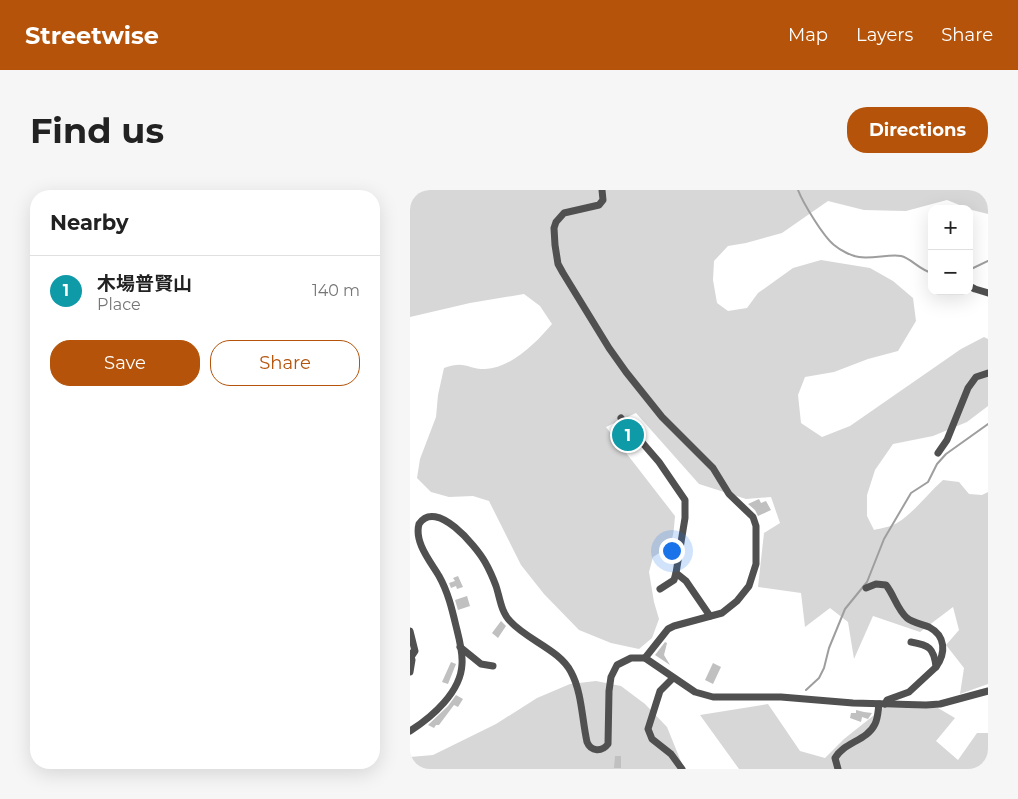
<!DOCTYPE html>
<html lang="en">
<head>
<meta charset="utf-8">
<style>
	body { margin:0; font-family:Montserrat,"Noto Sans JP",sans-serif; background:#f6f6f6; color:#222 }
	.controls { position:absolute; right:15px; top:15px; display:grid; overflow:hidden; border-radius:10px; box-shadow:0 5px 20px #0002 }
	.controls button { width:45px; height:45px; display:grid; place-items:center; padding:0; border:0; border-bottom:1px solid #e0e0e0; background:#fff; color:#222; font:25px sans-serif }
	.you { position:absolute; left:261px; top:360px; width:18px; height:18px; margin:-12px; border:4px solid #fff; border-radius:50%; background:#1a73e8; box-shadow:0 0 0 8px #1a73e833 }
	.badge { display:grid; place-items:center; width:32px; height:32px; border-radius:50%; background:#b45309; color:#fff; font-size:16px; font-weight:700 }
	.pin { position:absolute; translate:-50% -50%; border:2px solid #fff; box-shadow:0 1px 5px #0006 }
	.list { margin:0; padding:0; list-style:none }
	h2 { display:flex; justify-content:space-between; align-items:center; height:65px; margin:0; padding:0 20px; font-size:21px }
	h2 small { font-size:16px; font-weight:400; color:#767676 }
	.list li { display:grid; grid-template-columns:32px 1fr auto; gap:15px; align-items:center; box-sizing:border-box; height:70px; padding:0 20px; border-top:1px solid #e0e0e0 }
	.list b { display:block; font-size:19px; white-space:nowrap }
	.list p { margin:0; font-size:16px; white-space:nowrap; color:#767676 }
	.list em { font-size:16px; font-style:normal; color:#767676 }
	.actions { display:flex; gap:10px; padding:15px 20px }
	.actions a { flex:1; padding:11px 0; border:1px solid #b45309; border-radius:20px; text-align:center; font-size:18px; color:#b45309 }
	.actions .main { background:#b45309; color:#fff }
	.map { position:relative; flex:none; width:578px; height:579px; overflow:hidden; border-radius:20px }
	header { display:flex; align-items:center; gap:30px; box-sizing:border-box; height:70px; padding:0 25px; background:#b45309; color:#fff }
	header strong { font-size:24px }
	nav { display:flex; gap:28px; margin-inline-start:auto; font-size:18px }
	.intro { display:flex; align-items:center; justify-content:space-between; box-sizing:border-box; height:120px; padding:0 30px }
	h1 { margin:0; font-size:35px }
	.button { padding:12px 22px; border-radius:20px; background:#b45309; color:#fff; font-size:18px; font-weight:700 }
	main { display:flex; gap:30px; padding:0 30px }
	aside { flex:1; background:#fff; border-radius:20px; box-shadow:0 5px 20px #0002 }
	.map>svg:first-child { display:block }
</style>
</head>
<body>
<header>
<strong>Streetwise</strong>
<nav><a>Map</a><a>Layers</a><a>Share</a></nav>
</header>
<div class="intro"><h1>Find us</h1><a class="button">Directions</a></div>
<main>
<aside>
<h2>Nearby<small></small></h2>
<ul class="list">
<li><span class="badge" style="background:#0f9aa8">1</span><div><b>木場普賢山</b><p>Place</p></div><em>140 m</em></li>
</ul>
<div class="actions"><a class="main">Save</a><a>Share</a></div>
</aside>
<div class="map">
<svg width="578" height="579" viewBox="0 0 578 579">
	<rect width="100%" height="100%" fill="#fff"/>
	<g fill="#d7d7d7">
		<path d="M0,0H578V24L562,20L537,10L496,21L454,20L418,11L372,43L336,53L318,56L304,71L303,90L307,113L318,121L337,118L348,103L383,78L411,70L460,78L483,91L503,108L506,131L488,161L458,169L424,182L395,187L388,205L391,233L412,247L440,236L551,159L574,147L578,149V216L557,232L523,246L483,254L465,280L457,305V326L464,340C471,338 481,337 487,333C505,322 517,304 533,290L549,292L559,304L572,305L578,302V494L550,504L554,478L536,455L549,440L543,417L510,442L463,426L444,469L438,432L420,418L395,437L391,403L348,397L354,343L370,333L361,307L336,309L289,294L226,223L196,237L265,326C263,350 264,354 243,367L239,382L244,412L249,429L242,448L229,459L201,453L169,440L134,404L111,375L79,311L63,306L39,307L21,302L7,288L10,269L26,227L28,205L34,178C55,170 57,179 75,179C101,178 126,153 142,134L130,116L114,104L60,113L0,127Z"/>
		<path d="M186,491L211,496L235,514L257,537L274,579H0V567L23,565L86,534L127,508L160,494Z"/>
		<path d="M358,514L390,561L415,568L434,549L473,518H528L545,528L526,551L548,570L567,543H578V579H329L290,525Z"/>
	</g>
	<g fill="none" stroke-linecap="round" stroke-linejoin="round">
		<g stroke="#9e9e9e" stroke-width="2">
			<path d="M388,0C393,13 413,46 424,55C430,60 441,66 449,67C462,69 480,64 491,66C501,68 508,79 522,83"/>
			<path d="M559,80L578,71"/>
			<path d="M396,500L409,488L414,478L419,458L435,419L457,392L474,349L501,303L518,292L527,274L536,264L578,234"/>
		</g>
	</g>
	<g fill="#c0c0c0">
		<path d="M349,309L351,313L356,311L361,320L348,326L345,320L338,314Z"/>
		<path d="M48,386L53,397L47,399L46,396L41,398L39,393L45,391L43,388Z"/>
		<path d="M57,406L60,416L48,420L45,410Z"/>
		<path d="M91,431L96,436L88,448L82,443Z"/>
		<path d="M255,452L257,453L254,465L260,475L245,465Z"/>
		<path d="M41,472L46,474L38,494L32,492Z"/>
		<path d="M303,473L311,477L303,494L295,490Z"/>
		<path d="M46,505L53,509L48,517L44,515L29,535H26L24,538L18,535L38,516Z"/>
		<path d="M446,520L454,522L462,523L458,529L452,527L451,532L440,528L441,523H446Z"/>
		<path d="M205,566H211V578H204Z"/>
	</g>
	<g fill="none" stroke-linecap="round" stroke-linejoin="round">
		<g stroke="#505050" stroke-width="7">
			<path d="M192,0L193,10L189,15L154,23L146,32L144,38L145,55L148,74L153,83L199,158L216,182L252,227L303,278L319,304L343,327L346,336V374L339,396L327,411L312,423L264,436L258,439L235,468"/>
			<path d="M559,96L565,99L578,103"/>
			<path d="M211,228L249,272L275,310V328L266,383L276,391L300,426"/>
			<path d="M528,263L537,250L558,198L566,187L578,183"/>
			<path d="M456,398L466,394L476,395C484,405 487,419 497,428C503,433 512,434 519,437C536,446 536,463 526,477"/>
			<path d="M250,399L264,390L266,383"/>
			<path d="M0,441L5,461L1,467"/>
			<path d="M50,457L71,474L83,476"/>
			<path d="M0,463L2,470L0,482"/>
			<path d="M263,488L250,501L238,539L242,549L261,564L272,579"/>
			<path d="M475,514L477,510L499,502L526,477C524,458 519,455 501,452"/>
			<path d="M0,541C22,527 51,502 52,474C53,462 49,448 46,436C42,419 38,402 29,386C20,371 4,352 9,334C26,308 66,356 75,372C79,379 83,388 86,396C90,408 91,422 100,431C117,450 150,460 161,482C172,502 172,530 177,552C181,562 192,562 198,554L199,501L201,487L207,475L221,468H235L285,502L303,507H371L443,513L516,515L530,514L578,501"/>
			<path d="M428,579L425,568C434,552 457,551 465,534C468,528 468,521 469,514"/>
		</g>
	</g>
</svg>
<div class="controls">
<button>+</button>
<button>−</button>
</div>
<div class="you"></div>
<div class="pin badge" style="left:218px;top:245px;background:#0f9aa8">1</div>
</div>
</main>
</body>
</html>
